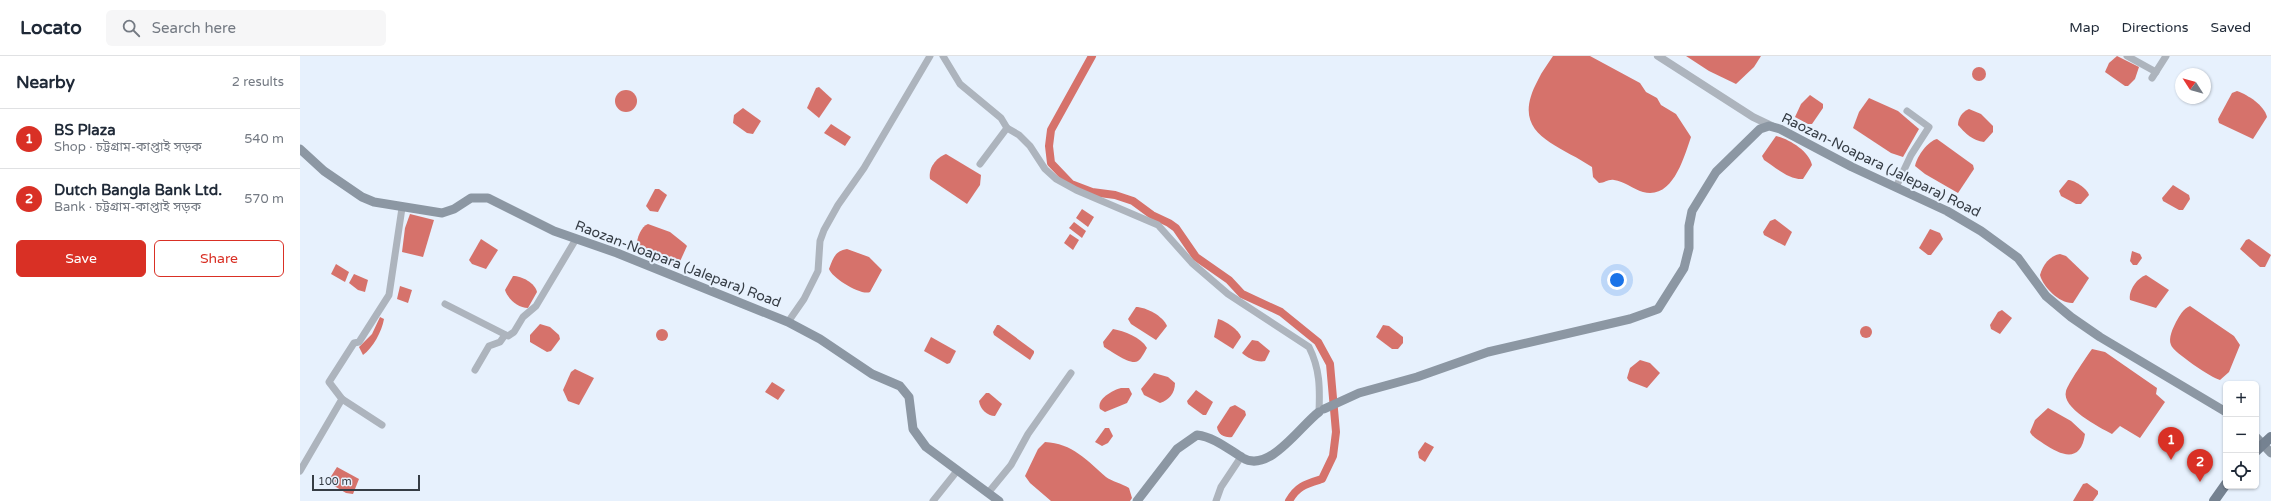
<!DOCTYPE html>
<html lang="en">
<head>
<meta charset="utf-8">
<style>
	body { margin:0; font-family:"Varela Round","Noto Sans Bengali",sans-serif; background:#f6f6f7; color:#1f2937 }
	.controls { position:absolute; right:12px; bottom:12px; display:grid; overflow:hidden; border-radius:6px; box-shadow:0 1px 3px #0004 }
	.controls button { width:36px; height:36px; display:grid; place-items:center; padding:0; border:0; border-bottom:1px solid #e0e1e3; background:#fff; color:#1f2937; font:20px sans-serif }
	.compass { position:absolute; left:1875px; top:12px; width:36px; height:36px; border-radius:50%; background:#fff; box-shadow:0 1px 3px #0004; rotate:306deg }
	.scale { position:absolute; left:12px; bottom:10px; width:108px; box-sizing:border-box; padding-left:4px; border:2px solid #363d45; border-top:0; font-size:11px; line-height:14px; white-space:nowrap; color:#363d45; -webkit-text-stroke:3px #e7f1fd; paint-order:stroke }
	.you { position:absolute; left:1317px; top:224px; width:14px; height:14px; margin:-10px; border:3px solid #fff; border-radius:50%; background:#1a73e8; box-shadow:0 0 0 6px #1a73e833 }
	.badge { display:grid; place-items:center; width:26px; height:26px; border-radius:50%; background:#d93025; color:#fff; font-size:13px; font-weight:700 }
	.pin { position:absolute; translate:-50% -33px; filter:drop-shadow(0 1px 2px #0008) }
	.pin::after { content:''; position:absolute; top:21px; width:14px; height:12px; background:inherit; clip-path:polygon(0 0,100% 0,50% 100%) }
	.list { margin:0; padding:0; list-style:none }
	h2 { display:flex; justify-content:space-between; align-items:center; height:52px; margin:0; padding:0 16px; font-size:17px }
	h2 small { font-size:13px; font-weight:400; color:#747a83 }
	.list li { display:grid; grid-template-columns:26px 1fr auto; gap:12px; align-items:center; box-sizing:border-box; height:60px; padding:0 16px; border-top:1px solid #e0e1e3 }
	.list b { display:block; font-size:15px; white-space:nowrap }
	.list p { margin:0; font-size:13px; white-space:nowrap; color:#747a83 }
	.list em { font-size:13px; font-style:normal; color:#747a83 }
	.actions { display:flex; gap:8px; padding:12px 16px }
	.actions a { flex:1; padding:9px 0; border:1px solid #d93025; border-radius:6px; text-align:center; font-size:14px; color:#d93025 }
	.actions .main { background:#d93025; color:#fff }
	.icon { flex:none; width:22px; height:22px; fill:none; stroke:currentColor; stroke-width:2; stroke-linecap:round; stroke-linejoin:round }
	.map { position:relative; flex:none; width:1971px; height:445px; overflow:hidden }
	header { display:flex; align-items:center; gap:24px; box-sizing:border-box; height:56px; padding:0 20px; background:#fff; border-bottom:1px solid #e0e1e3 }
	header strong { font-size:19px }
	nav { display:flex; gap:22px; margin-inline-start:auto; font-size:14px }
	.search { width:280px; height:36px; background:#f6f6f7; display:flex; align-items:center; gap:10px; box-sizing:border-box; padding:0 14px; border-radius:6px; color:#747a83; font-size:15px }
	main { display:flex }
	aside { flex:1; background:#fff }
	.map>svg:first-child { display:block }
</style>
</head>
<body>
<header>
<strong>Locato</strong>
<div class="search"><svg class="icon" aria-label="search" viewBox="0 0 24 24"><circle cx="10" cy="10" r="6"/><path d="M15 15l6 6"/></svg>Search here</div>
<nav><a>Map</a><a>Directions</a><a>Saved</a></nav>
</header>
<main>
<aside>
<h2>Nearby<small>2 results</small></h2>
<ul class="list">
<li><span class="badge">1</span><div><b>BS Plaza</b><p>Shop · চট্টগ্রাম-কাপ্তাই সড়ক</p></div><em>540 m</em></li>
<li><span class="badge">2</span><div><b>Dutch Bangla Bank Ltd.</b><p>Bank · চট্টগ্রাম-কাপ্তাই সড়ক</p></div><em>570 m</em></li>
</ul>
<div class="actions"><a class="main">Save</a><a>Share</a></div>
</aside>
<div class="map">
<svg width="1971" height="445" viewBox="0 0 1971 445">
	<rect width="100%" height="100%" fill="#e7f1fd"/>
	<g fill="#d6726b">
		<path d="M1253,0H1290L1340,27L1346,36L1357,42L1361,49L1376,58L1391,81C1384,101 1373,144 1343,136C1333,133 1324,125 1314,124C1308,123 1305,127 1299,127L1293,121L1292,111C1257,87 1208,79 1238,24C1242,15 1248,8 1253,0Z"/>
		<path d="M1386,0H1461L1454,11L1436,28L1409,15Z"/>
		<path d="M1817,0L1839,11L1835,23L1828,30H1825L1805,16L1809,7Z"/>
		<circle cx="1679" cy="18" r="7"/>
		<path d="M519,31L532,43L519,62L507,52L516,32Z"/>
		<circle cx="326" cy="45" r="11"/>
		<path d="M1937,35C1948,39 1964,49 1967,61L1953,83L1919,67L1918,63L1932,37Z"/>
		<path d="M1510,39L1523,48V52L1512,68H1508L1495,61L1501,48Z"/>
		<path d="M1569,42L1598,55L1619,73L1603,101L1591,97L1553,72L1559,56Z"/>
		<path d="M443,52L461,65L453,78L447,77L433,67L434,59Z"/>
		<path d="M1669,53L1681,58L1693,70V76L1684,86C1673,85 1665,77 1658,69C1658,62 1662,56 1669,53Z"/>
		<path d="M531,68L551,81L545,90L524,77Z"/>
		<path d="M1476,80C1489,83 1509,95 1512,109L1503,123C1489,124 1475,111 1464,104L1462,100Z"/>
		<path d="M1637,83L1673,109L1674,113L1658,137L1625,118L1615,110C1617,100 1628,85 1637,83Z"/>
		<path d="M646,98L681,119L680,129L667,148L630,123C628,112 636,102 646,98Z"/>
		<path d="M1768,124C1774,124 1787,132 1789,139L1781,148H1776L1761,140L1759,135Z"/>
		<path d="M1873,129L1889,139L1890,143L1883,154H1879L1863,145L1862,142Z"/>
		<path d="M355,133H359L367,139L358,156L350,155L346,150Z"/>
		<path d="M782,153L794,161L788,171L776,162Z"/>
		<path d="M110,158L134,164L123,201L102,196L105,172Z"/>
		<path d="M1475,163L1492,176L1485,190L1464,179L1463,176L1470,165Z"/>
		<path d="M774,166L786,175L782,182L769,172Z"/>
		<path d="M348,168L370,176L385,188L387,190L377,212L360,207L337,195C335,186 340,171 348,168Z"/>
		<path d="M1630,173L1640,177L1643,183L1631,199H1628L1619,192Z"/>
		<path d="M770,178L779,184L773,194L764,187Z"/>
		<path d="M181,183L198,194L186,213L172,208L169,204Z"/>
		<path d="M1949,183L1971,199L1965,211H1960L1940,193L1946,184Z"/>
		<path d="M547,193L569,201L582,214L570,236C561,240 532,222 529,213C533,202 535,195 547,193Z"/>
		<path d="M1832,195L1840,198L1842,202L1837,209H1833L1830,205Z"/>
		<path d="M1760,198L1766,200L1789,222L1773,247C1760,248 1743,231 1740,219C1743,209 1749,200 1760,198Z"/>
		<path d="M36,208L49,216L45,226L31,218Z"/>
		<path d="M54,218L68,224L65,236L58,234L49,227Z"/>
		<path d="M1846,219L1869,234L1856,252L1830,244C1828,235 1837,222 1846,219Z"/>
		<path d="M213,220C222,220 235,227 237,236L228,252C218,252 208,243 205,234Z"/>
		<path d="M100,230L112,234L108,247L97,243Z"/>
		<path d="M1890,250L1934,280L1940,289L1929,316L1920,324C1912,322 1873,296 1871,289C1868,282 1873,272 1876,266C1880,259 1883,253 1890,250Z"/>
		<path d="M836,251C846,251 863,260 867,270L856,284L831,268L828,263Z"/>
		<path d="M1702,254L1712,262L1700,278L1691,273L1690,269L1698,256Z"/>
		<path d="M80,261L84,263C82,275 73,292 63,299L59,291L72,278Z"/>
		<path d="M918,263C926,265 939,274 941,281L933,293L914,281Z"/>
		<path d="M240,268L250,271L259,279L260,283L251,295L247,296L230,286V279Z"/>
		<path d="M697,269H699L734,295V297L730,304L694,279L693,276Z"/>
		<path d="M1083,269L1089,270L1103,281V287L1098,293H1092L1076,281Z"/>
		<circle cx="1566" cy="276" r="6"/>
		<path d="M813,273C824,275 841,281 847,292C845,295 842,302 838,305C831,310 811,295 804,291L803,286Z"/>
		<circle cx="362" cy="279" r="6"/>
		<path d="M631,281L656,295L650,307L647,308L624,295Z"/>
		<path d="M952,284L958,285L970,295L965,305C958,307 947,302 942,297Z"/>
		<path d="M1792,293L1805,296L1857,332L1856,338L1865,346L1840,382L1820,370L1812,378C1799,371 1761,352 1766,335C1768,328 1786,301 1792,293Z"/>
		<path d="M1340,304L1350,307L1360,317L1347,332L1329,325L1327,322L1330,312Z"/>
		<path d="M275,313L294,322L279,349L268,345L263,334L271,316Z"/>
		<path d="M854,317L868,321L875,327C875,337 869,344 860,347L844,339L841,333Z"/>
		<path d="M472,326L485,334L478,344L465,336Z"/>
		<path d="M821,332H829L832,338L827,347L805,356L800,353C796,343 813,334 821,332Z"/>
		<path d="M896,334L913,346L906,359H903L888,348L887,345Z"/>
		<path d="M686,337H689L702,348L695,360C687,360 680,353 679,345Z"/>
		<path d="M935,349L945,355L946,359L932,381C925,382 918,379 917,371L930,351Z"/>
		<path d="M1748,352L1771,365L1785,378C1781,407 1762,400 1744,388C1739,384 1733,382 1730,376L1735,364Z"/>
		<path d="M805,372H809L813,380L808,387L802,390L795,386Z"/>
		<path d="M745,386C772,387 788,405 806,421C811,425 823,428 829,432L832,442L830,445H751L730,427L725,420L738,393Z"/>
		<path d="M1125,386L1134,391L1125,406L1119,402L1118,396Z"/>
		<path d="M37,411L59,423L53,438L46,437L31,428L30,422Z"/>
		<path d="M1787,427L1798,435V438L1793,445H1773L1783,428Z"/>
	</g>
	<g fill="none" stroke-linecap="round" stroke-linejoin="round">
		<path stroke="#d6726b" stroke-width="8" d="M792,0L751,74L749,90L751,107L771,128L792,136L815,139L833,145L852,159L869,167L876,172L896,201L929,224L942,238L981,256L1018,286L1030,308L1036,376L1033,400L1022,423C1006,428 997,430 989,445"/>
		<g stroke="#adb4bd" stroke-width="7">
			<path d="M643,0L660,28L701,62L707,72"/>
			<path d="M1827,0L1856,16"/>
			<path d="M1852,22L1866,0"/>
			<path d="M680,108L707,72L719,79L730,90L745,113L756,123L776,134L858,169L892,207L928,238L1009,291C1020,313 1020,332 1019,356"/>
			<path d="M1596,131L1611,99L1629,71L1607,55"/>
			<path d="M145,248L208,280L214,276L223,261L236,250L276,183"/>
			<path d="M488,266L504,243L518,215L520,185L524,174L538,149L564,112L630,0"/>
			<path d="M175,314L189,290L200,286L205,279"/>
			<path d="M42,343L82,369"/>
			<path d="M0,415L42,343L29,326L54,287L59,286L89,239L102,152"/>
			<path d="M688,437L711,409L728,378L771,317"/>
			<path d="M633,445L657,415"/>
			<path d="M916,445L921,431L941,401"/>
		</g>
		<path stroke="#adb4bd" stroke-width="8" d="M1358,0L1453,61L1474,71"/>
		<g stroke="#8c97a3" stroke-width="9">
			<path d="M0,93L24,115L62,141L74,146L142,157L154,153L171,142H188L254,175L317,197L488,266L520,283L572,318L600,330L609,341L613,373L626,391L699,445"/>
			<path d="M1024,353L1059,337L1117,321L1188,296L1330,263L1358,253L1384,212L1389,192V170L1392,155L1416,116L1460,73L1469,70L1480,73L1552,111L1647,155L1681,175L1718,202L1746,240L1771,261L1800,281L1926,356"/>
			<path d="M1956,381L1971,397"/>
			<path d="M837,445L877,393L897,379C914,381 928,393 943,402C969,418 1001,369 1019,356"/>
		</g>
		<g stroke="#758291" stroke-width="10">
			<path d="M1956,395L1971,381"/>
			<path d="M1914,445L1926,428"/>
		</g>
	</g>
	<g text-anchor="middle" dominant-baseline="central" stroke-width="4" stroke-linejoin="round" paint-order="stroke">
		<g font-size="14" fill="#363d45" stroke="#e7f1fd">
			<text transform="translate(1581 109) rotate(26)">Raozan-Noapara (Jalepara) Road</text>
			<text transform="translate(378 208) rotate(21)">Raozan-Noapara (Jalepara) Road</text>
		</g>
	</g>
</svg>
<div class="controls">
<button>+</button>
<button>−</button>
<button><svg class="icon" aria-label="locate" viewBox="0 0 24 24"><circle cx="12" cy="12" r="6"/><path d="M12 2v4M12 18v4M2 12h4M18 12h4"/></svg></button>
</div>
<svg class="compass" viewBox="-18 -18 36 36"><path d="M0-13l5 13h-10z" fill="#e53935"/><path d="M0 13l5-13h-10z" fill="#747a83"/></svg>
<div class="scale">100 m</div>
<div class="you"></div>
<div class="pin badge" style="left:1871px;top:404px">1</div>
<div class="pin badge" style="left:1900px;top:426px">2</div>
</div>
</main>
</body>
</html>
